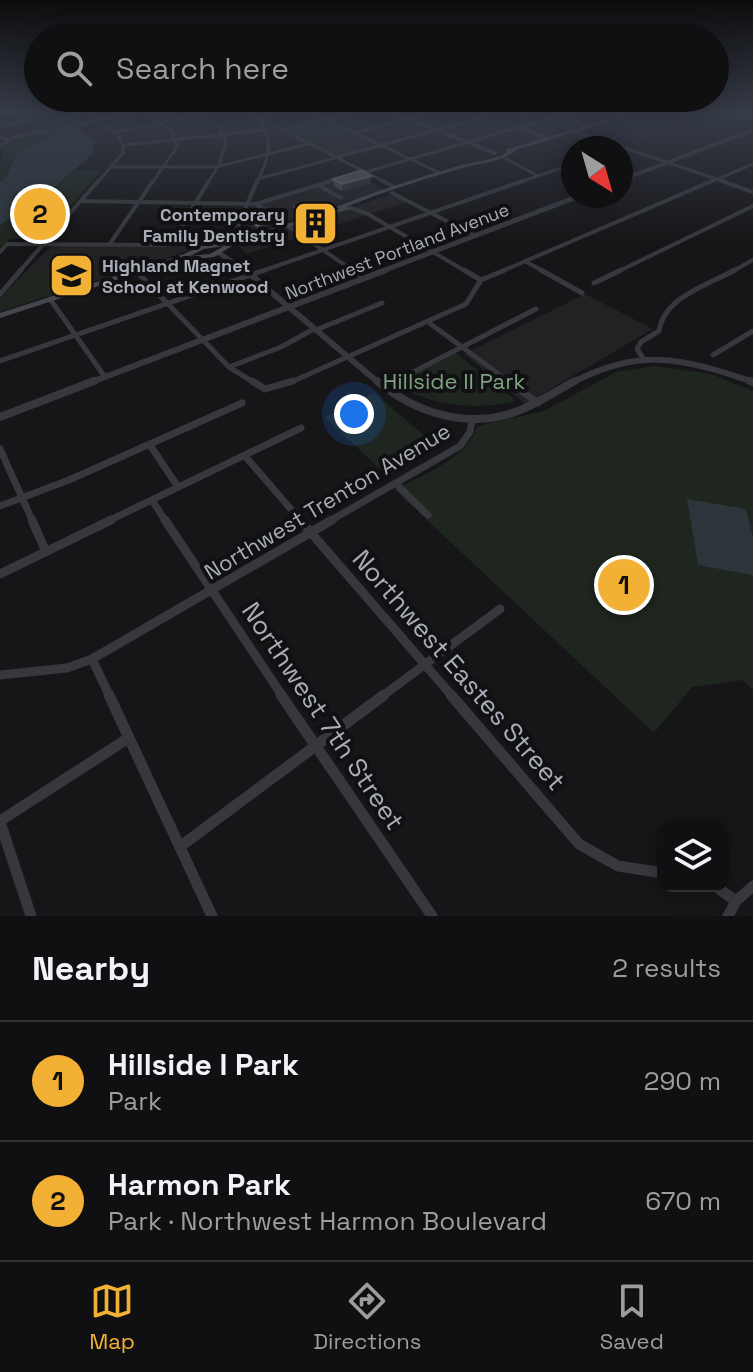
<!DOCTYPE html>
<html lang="en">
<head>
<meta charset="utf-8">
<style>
	body { margin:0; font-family:"Space Grotesk",sans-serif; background:#1e1e20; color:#f1f3f6 }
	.controls { position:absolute; right:24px; bottom:24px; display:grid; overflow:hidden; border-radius:16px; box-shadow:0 4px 20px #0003 }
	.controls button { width:72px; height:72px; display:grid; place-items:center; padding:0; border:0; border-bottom:2px solid #303032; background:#101012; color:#f1f3f6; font:40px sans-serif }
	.compass { position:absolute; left:561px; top:136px; width:72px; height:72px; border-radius:50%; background:#101012; box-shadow:0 4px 20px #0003; rotate:143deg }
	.you { position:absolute; left:354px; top:414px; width:28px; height:28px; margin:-20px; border:6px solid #fff; border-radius:50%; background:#1a73e8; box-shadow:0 0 0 12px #1a73e833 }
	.badge { display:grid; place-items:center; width:52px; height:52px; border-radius:50%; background:#f2b134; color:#111; font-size:26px; font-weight:700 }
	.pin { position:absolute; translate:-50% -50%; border:4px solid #fff; box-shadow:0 2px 8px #0006 }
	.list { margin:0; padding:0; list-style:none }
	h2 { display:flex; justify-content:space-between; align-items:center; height:104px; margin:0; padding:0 32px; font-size:34px }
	h2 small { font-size:26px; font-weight:400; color:#9c9d9f }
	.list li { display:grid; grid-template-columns:52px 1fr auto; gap:24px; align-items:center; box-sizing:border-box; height:120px; padding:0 32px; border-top:2px solid #303032 }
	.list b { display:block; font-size:30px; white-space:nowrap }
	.list p { margin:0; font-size:26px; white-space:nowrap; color:#9c9d9f }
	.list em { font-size:26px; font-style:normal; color:#9c9d9f }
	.icon { flex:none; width:44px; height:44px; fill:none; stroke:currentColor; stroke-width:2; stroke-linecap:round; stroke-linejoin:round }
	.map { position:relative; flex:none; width:753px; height:916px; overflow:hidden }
	.search { position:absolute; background:#101012; box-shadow:0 4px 20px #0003; left:24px; right:24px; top:24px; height:88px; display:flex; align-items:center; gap:20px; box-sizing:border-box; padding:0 28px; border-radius:44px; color:#9c9d9f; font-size:30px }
	.sheet { height:344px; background:#101012 }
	nav { display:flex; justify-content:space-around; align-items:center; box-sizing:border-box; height:112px; border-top:2px solid #303032; background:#101012; font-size:22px; color:#9c9d9f }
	nav a { display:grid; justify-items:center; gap:4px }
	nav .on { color:#f2b134 }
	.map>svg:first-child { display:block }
</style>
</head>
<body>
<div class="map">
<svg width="753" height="916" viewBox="0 0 753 916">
	<rect width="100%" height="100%" fill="#161618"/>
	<g fill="#222225">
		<path d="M326,121L379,146L337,157L285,130Z"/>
		<path d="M360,175L383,190L241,235L251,207Z"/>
		<path d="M393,194L407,202L247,254L236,244Z"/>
		<path d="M182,244L194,249L0,312V298L52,245Z"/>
		<path d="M585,294L653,329L525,404L464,354Z"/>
	</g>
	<g fill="#1e261f">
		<path d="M328,121L355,136L348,138L339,133L311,141L289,130Z"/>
		<path d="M58,129L17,153L7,176L0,182C0,131 13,138 58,129Z"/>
		<path d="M75,170H102L41,239H11L0,247V225Z"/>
		<path d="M52,266L63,282L61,285L70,288L0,310V305L27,274Z"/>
		<path d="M456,353L516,401C473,411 431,406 393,383Z"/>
		<path d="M655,366L711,374L753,391V690L742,680L692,687L654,733L395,490C423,474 467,459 477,426L544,411L616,372Z"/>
		<path d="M374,393L438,447L387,476L325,417Z"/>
	</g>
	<g fill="#2c353c">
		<path d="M58,112H76L75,127L96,143L92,146L94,153L44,195L0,225V182L7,176L17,153L58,131L55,116Z"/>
		<path d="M687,499L746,509L753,537V575L698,565Z"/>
	</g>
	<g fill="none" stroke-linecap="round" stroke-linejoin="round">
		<g stroke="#37383d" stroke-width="3">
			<path d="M143,112L171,130L177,147L152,183"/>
			<path d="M197,112L220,128L226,142L219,165L208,183"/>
			<path d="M247,112L387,183"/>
			<path d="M310,112L440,173"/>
			<path d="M518,112L531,123"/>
			<path d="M0,113L7,112"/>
			<path d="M565,113L585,128"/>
			<path d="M0,126L33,120"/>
			<path d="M520,128L549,139"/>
			<path d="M281,130L357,112"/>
			<path d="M575,131L728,183"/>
			<path d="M115,132L213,112"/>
			<path d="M354,133L435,112"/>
			<path d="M0,138L7,139"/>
			<path d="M125,145L266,130"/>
			<path d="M503,157L538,176"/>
			<path d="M111,167H216L308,144"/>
			<path d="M359,174L572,112"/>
			<path d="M258,179L488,116"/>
			<path d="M97,183L123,153C125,136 111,129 99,120"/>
			<path d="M257,183C269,154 275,147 258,118L284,112"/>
			<path d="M325,183L339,179"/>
			<path d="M517,183L573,164"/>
			<path d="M708,183L753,164"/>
		</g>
		<g stroke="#37383d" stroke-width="4">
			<path d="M383,181L394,187"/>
			<path d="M722,181L753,192"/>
			<path d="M318,185L341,198"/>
			<path d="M392,193L476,236"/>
			<path d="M81,201L256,204L331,181"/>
			<path d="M256,204L355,272"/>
			<path d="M350,208L366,213L467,272"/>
			<path d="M232,241L257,181"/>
			<path d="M177,243L186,218L209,181"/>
			<path d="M109,245L153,181"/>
			<path d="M0,252L7,244L163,245L186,242L204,246"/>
			<path d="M525,261L544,272"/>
			<path d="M19,272L98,181"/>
			<path d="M259,272L523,181"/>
			<path d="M500,272L712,181"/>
			<path d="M617,272L753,206"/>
			<path d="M731,272L753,260"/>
		</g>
		<g stroke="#37383d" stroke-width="5">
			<path d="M352,270L364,278"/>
			<path d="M464,270L481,280"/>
			<path d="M541,270L582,293"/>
			<path d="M137,272L229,367L255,383"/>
			<path d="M481,280L505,270"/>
			<path d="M594,283L621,270"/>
			<path d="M0,294L21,270"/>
			<path d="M50,299L105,377"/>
			<path d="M428,322L511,383"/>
			<path d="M316,330L382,303"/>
			<path d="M713,355L753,331"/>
			<path d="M643,358L637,349L641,342L659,331C664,297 708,285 735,270"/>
			<path d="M0,361L265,270"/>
			<path d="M229,367L281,347L314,329"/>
			<path d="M289,383L466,304L481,280"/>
			<path d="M392,383L536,309"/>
		</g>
		<g stroke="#37383d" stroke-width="7">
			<path d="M252,381L265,389L293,381"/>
			<path d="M508,381L538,403"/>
			<path d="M384,387L396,381"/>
			<path d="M150,445L178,487"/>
			<path d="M0,449L33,522"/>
			<path d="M245,456L302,522"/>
			<path d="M396,484L428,515"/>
			<path d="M152,500L166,522"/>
			<path d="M0,506L69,480L242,403"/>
			<path d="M106,522L301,428"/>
			<path d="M328,522L460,446L470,432L472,420"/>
		</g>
		<g stroke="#37383d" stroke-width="9">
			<path d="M32,520L46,552"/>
			<path d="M165,520L283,697"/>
			<path d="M300,520L453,697"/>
			<path d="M0,574L111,520"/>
			<path d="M92,659L110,697"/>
			<path d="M0,675L67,668L92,659L332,520"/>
			<path d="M381,697L500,609"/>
		</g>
		<g stroke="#37383d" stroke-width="11">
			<path d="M109,695L212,916"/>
			<path d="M281,695L432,916"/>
			<path d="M451,695L579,844L618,866L663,873"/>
			<path d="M0,821L127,739"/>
			<path d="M0,822L31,916"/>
			<path d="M181,846L384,695"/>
			<path d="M715,886L736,901"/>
			<path d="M728,916L736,901L753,886"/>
		</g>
		<g stroke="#37383d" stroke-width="4">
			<path d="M392,112L495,153"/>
			<path d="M683,112L753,118"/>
			<path d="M0,146L14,137L139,112"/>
			<path d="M621,180L753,130"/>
		</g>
		<g stroke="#37383d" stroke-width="5">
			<path d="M219,253L247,272"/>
			<path d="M380,272L579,196"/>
		</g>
		<g stroke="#37383d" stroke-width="6">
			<path d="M245,270L379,383"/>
			<path d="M89,383L386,270"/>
			<path d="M571,383C642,347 681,358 753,382"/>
		</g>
		<g stroke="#37383d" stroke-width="8">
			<path d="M377,381C413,411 462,428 509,414C531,408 554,392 575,381"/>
			<path d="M750,381L753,382"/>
			<path d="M0,417L94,381"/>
		</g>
		<path fill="#45474d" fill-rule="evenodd" d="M633,112H639L516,150C501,163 478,163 459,169C421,180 383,192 346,207H350V209L232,244V246L214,257L187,260L184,258L0,318V313L184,254L200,246L223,242L339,209L337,207L338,206C378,190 418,178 458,166C472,162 496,160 507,152L505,150ZM224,246L210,254L190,256L204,249Z"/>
	</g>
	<g fill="#47494d">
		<path d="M333,179L371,183L342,191L334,186Z"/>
		<path d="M295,207L311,214L303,216L295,211Z"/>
	</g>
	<g fill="#2f3033">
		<path d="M170,113L171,116L161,118L160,115Z"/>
		<path d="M371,176V183L342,191V184Z"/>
		<path d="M311,210V214L303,216V212Z"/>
		<path d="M274,219L275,223L257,229V226Z"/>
	</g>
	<g fill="#525359" stroke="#5f6168" stroke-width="2">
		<path d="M155,112H169L170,113L160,115Z"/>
		<path d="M362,170L371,176L342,184L333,179Z"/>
		<path d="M302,205L311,210L303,212L295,207Z"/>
		<path d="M269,217L274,219L257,226L252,223Z"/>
	</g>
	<linearGradient id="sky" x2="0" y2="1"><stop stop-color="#0c0c0d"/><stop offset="0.47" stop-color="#363c48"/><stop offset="1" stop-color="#363c48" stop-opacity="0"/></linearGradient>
	<rect width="753" height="240" fill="url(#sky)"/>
	<defs>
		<symbol id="building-square" viewBox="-11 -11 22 22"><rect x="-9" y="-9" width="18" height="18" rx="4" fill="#f2b134" stroke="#111113"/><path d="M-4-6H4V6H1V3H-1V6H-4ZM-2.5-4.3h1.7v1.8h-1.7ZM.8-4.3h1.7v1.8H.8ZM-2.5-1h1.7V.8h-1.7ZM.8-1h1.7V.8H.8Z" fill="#111"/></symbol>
		<symbol id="school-square" viewBox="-11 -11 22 22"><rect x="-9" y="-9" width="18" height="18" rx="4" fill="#f2b134" stroke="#111113"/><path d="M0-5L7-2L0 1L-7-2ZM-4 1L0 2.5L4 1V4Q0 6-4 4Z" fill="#111"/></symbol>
	</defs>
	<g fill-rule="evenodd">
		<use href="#building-square" x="290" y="198" width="51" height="51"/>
		<use href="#school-square" x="46" y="250" width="51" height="51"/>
	</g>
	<g text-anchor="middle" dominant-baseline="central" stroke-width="8" stroke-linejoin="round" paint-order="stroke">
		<g font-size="18" font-weight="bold" fill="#a8adb8" stroke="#111113" text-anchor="end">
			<text x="285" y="214">Contemporary<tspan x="285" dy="21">Family Dentistry</tspan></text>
			<text x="102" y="265" text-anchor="start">Highland Magnet<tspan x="102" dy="21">School at Kenwood</tspan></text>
		</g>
		<g font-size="18" fill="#a8adb8" stroke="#111113">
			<text transform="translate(397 251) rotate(-21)">Northwest Portland Avenue</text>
		</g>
		<g font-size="22" fill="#7fa381" stroke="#111113">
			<text x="454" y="381">Hillside II Park</text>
		</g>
		<g font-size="22" fill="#a8adb8" stroke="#111113">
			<text transform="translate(327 501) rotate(-31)">Northwest Trenton Avenue</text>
		</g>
		<g font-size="26" fill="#a8adb8" stroke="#111113">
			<text transform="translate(459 670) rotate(49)">Northwest Eastes Street</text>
			<text transform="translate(323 716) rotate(56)">Northwest 7th Street</text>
		</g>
	</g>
</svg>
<div class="controls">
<button><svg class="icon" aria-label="layers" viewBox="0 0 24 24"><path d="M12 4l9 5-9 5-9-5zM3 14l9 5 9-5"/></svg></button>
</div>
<svg class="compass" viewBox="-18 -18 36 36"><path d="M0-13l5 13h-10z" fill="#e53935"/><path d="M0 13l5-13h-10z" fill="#9c9d9f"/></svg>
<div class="you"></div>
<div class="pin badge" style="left:624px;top:585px">1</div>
<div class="pin badge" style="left:40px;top:214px">2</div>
<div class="search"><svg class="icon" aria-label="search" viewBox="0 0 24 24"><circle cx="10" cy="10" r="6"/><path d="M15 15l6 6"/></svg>Search here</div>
</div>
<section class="sheet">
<h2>Nearby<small>2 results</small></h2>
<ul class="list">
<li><span class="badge">1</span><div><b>Hillside I Park</b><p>Park</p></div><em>290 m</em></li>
<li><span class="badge">2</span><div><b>Harmon Park</b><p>Park · Northwest Harmon Boulevard</p></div><em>670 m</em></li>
</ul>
</section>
<nav>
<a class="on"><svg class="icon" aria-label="map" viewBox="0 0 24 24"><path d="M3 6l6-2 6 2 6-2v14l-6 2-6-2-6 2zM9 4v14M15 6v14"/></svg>Map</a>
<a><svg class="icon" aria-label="directions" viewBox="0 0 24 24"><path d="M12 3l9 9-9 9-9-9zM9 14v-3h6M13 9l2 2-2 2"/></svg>Directions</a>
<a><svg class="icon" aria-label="saved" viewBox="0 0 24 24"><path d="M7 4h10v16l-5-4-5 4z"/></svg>Saved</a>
</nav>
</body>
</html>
